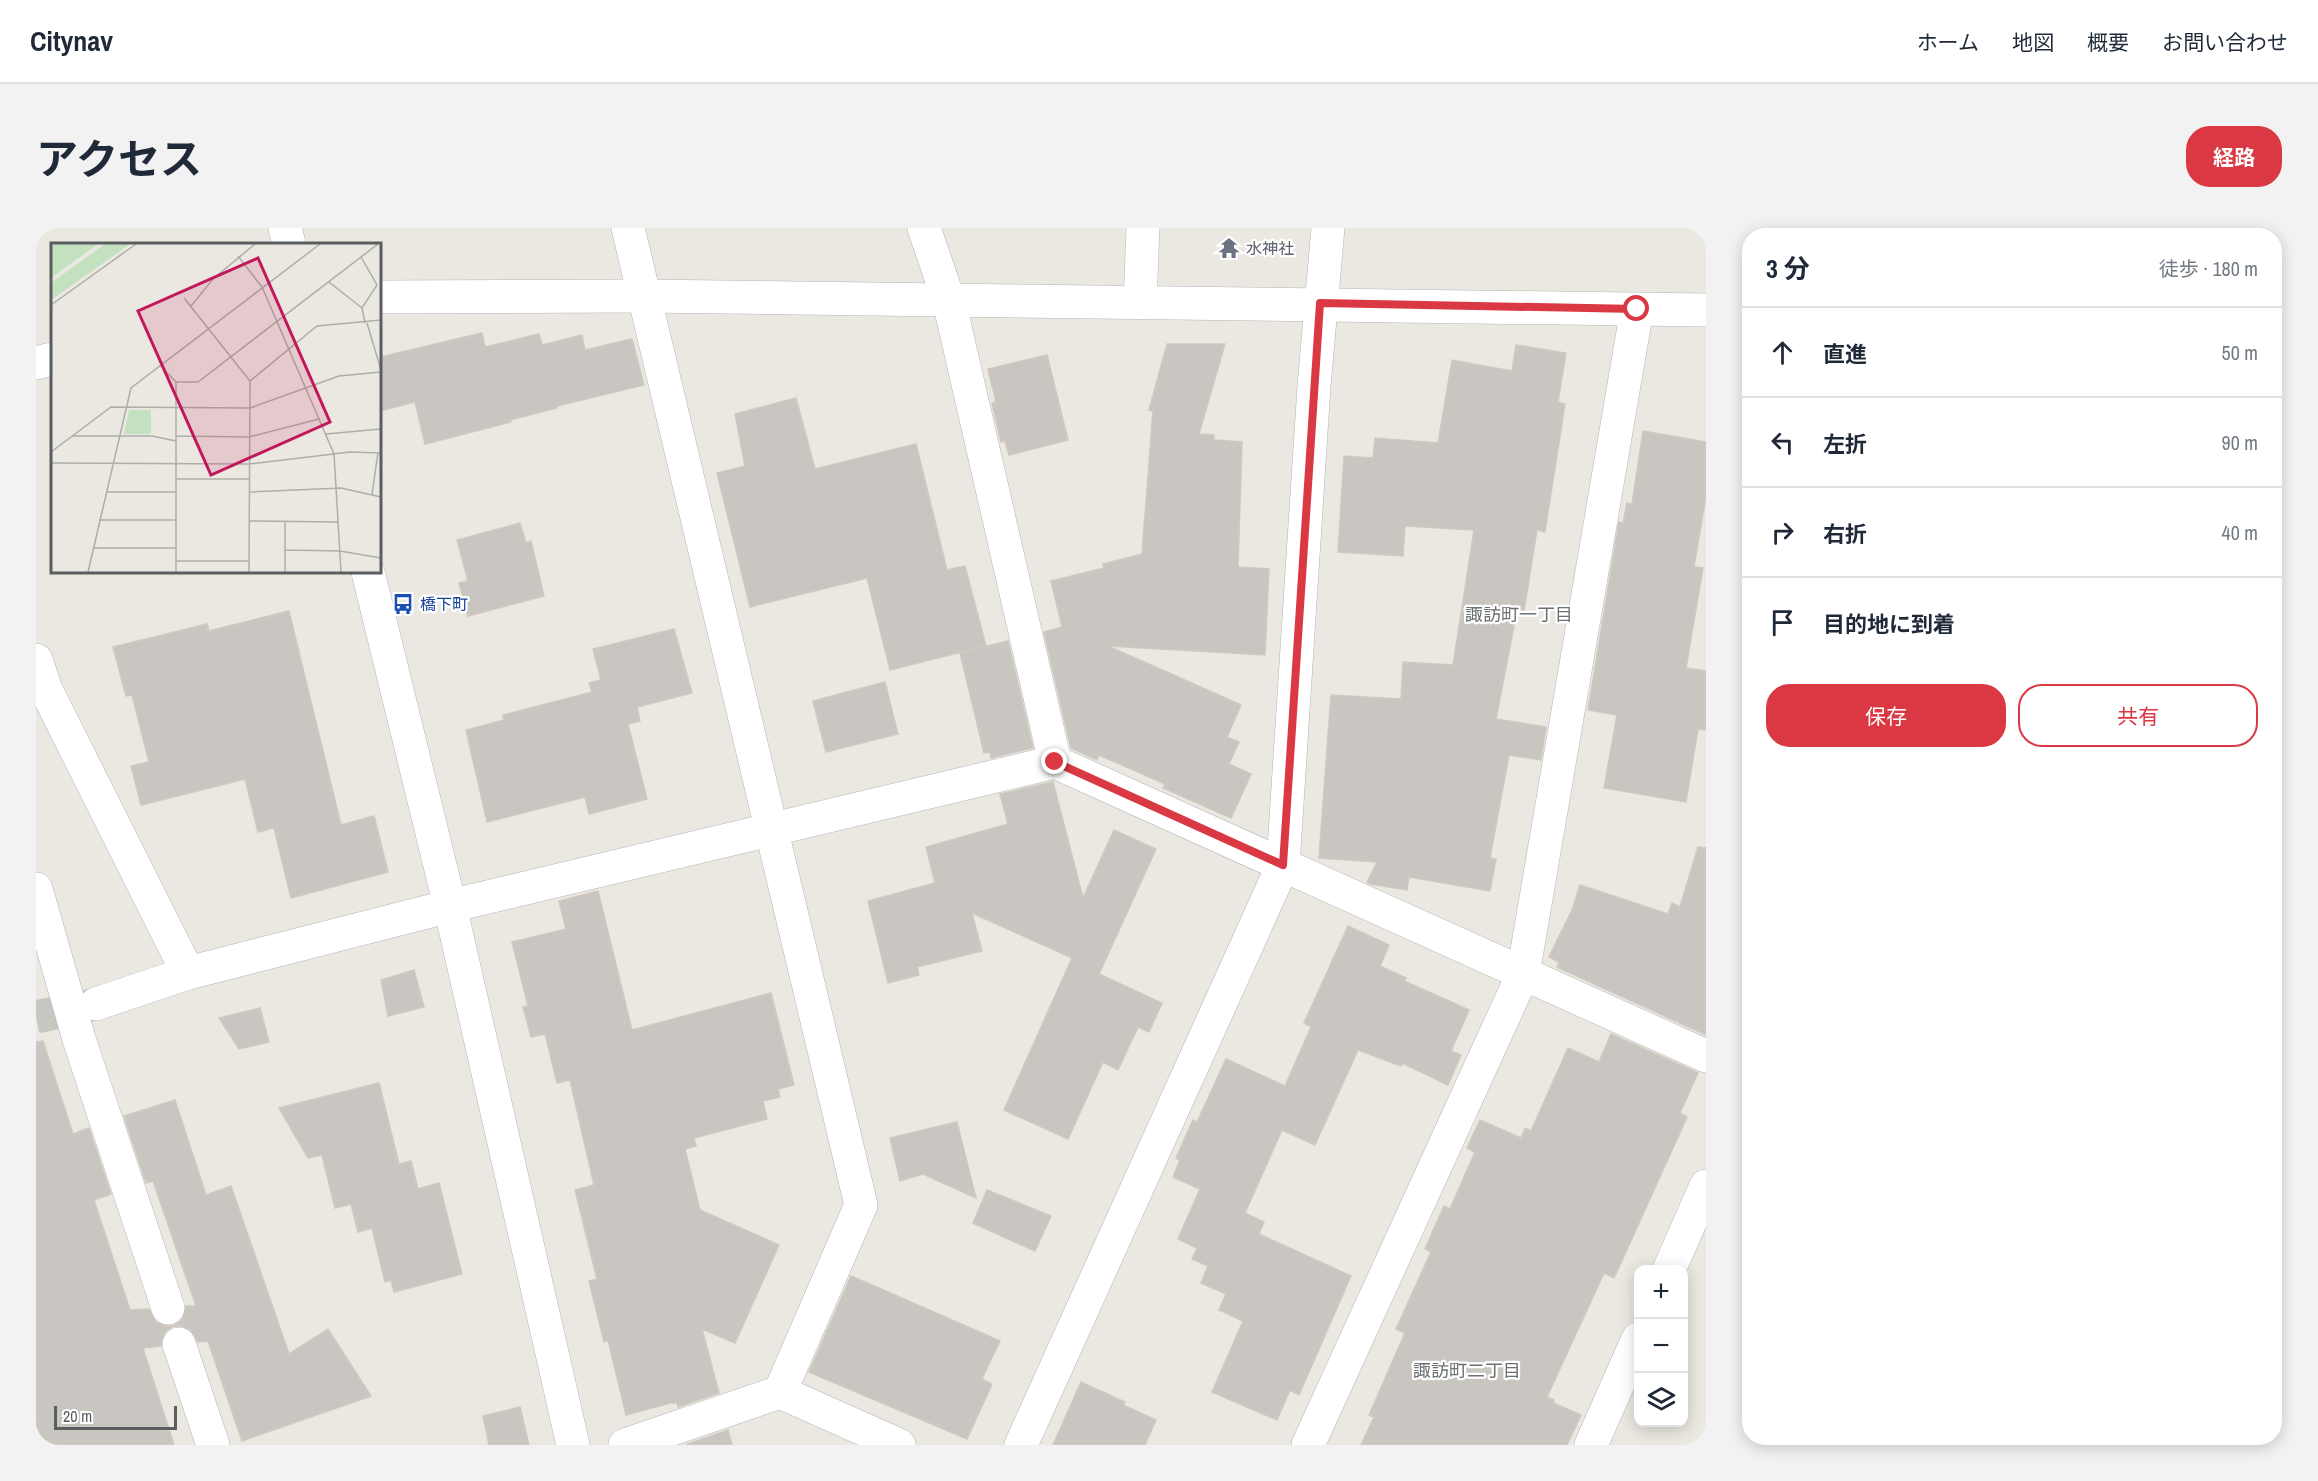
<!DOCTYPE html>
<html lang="ja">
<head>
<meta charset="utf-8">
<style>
	body { margin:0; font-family:"Archivo Narrow","Noto Sans JP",sans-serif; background:#f2f2f3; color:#1f2937 }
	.controls { position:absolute; right:18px; bottom:18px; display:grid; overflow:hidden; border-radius:12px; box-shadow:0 3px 15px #0003 }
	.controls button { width:54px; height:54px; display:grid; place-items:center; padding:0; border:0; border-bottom:2px solid #e0e1e3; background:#fff; color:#1f2937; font:30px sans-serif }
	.scale { position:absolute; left:18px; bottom:15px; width:123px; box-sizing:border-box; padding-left:6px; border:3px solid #5a5e61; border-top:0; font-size:16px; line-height:21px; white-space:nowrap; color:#5a5e61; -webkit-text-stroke:4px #fff; paint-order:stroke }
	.stop { position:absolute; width:18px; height:18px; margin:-14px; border:4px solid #da3842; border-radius:50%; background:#fff }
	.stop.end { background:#da3842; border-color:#fff; box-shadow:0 2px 6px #0008 }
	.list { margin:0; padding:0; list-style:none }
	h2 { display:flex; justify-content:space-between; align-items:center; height:78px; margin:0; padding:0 24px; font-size:26px }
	h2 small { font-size:20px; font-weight:400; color:#747a83 }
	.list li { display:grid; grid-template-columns:39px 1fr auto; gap:18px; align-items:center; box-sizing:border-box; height:90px; padding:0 24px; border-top:2px solid #e0e1e3 }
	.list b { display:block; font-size:22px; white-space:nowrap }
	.list em { font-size:20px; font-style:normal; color:#747a83 }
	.actions { display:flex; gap:12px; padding:18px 24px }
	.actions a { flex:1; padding:14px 0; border:2px solid #da3842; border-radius:24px; text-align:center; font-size:21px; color:#da3842 }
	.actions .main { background:#da3842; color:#fff }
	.icon { flex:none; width:33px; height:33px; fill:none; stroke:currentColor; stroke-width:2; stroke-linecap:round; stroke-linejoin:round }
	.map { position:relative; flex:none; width:1670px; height:1217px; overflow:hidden; border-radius:24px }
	header { display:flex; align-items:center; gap:36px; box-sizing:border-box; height:84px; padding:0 30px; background:#fff; border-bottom:2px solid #e0e1e3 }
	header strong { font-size:28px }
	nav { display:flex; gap:33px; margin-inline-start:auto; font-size:21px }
	.intro { display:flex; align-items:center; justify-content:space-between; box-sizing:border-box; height:144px; padding:0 36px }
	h1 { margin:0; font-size:42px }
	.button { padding:15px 27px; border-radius:24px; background:#da3842; color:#fff; font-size:21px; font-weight:700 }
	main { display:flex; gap:36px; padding:0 36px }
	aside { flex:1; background:#fff; border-radius:24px; box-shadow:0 3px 15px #0003 }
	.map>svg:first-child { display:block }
</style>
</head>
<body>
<header>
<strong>Citynav</strong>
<nav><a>ホーム</a><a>地図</a><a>概要</a><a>お問い合わせ</a></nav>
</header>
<div class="intro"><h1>アクセス</h1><a class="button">経路</a></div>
<main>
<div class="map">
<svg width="1670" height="1217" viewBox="0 0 1670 1217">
	<rect width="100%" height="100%" fill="#ebe8e1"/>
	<g fill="#c9c5c0" stroke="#cfc9c0" stroke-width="1.5">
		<path d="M446,105L449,119L503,106L506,117L546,107L549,122L596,111L608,157L521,178V180L474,192L475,194L389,216L379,174L344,183V129Z"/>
		<path d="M1131,116H1189L1163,206L1178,207V212L1206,214L1202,339L1233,341L1229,427L1072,418L1205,477L1191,509L1203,514L1193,536L1215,546L1195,590L1127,560L1129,556L1063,527L1061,532L1035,520L1008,404L1026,399L1015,353L1068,340L1067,336L1106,326L1117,183L1113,182Z"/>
		<path d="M1480,117L1530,125L1522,174L1529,176L1509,304L1501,302L1488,383L1481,382L1460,491L1510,499L1505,532L1473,527L1454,630L1460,631L1454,663L1373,649L1371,662L1334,656L1331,654L1341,634L1283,630L1295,467L1365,471L1367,434L1417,437L1438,302L1369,298L1367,328L1302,324L1308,228L1337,230L1339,210L1402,215L1416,132L1476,143Z"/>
		<path d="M1011,127L1032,212L973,227L969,213L965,214L956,175L960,174L952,141Z"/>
		<path d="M760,170L779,241L880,216L911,342L929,338L950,418L854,442L831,350L714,379L681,245L709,238L699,186Z"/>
		<path d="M1607,203L1670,214V268L1658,339L1667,340L1650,440L1670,443V502L1662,501L1650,574L1568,560L1581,487L1552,482L1583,294L1587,295L1591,275L1596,276Z"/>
		<path d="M484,295L490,315L495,313L508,368L432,388L423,355L432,353L421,312Z"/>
		<path d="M253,383L305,597L338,588L352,644L255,670L238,600L222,604L209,551L105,577L95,538L113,534L96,467L90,468L77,419L171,396L173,403Z"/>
		<path d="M638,401L656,465L601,479L604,493L592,496L611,571L553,586L549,569L451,594L430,502L468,492L467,487L556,464L553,455L565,452L557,421Z"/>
		<path d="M972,413L997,520L955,530L954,524L948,525L924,425Z"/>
		<path d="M849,454L862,506L790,524L777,473Z"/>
		<path d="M1017,554L1047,670L1078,602L1120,621L1063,746L1126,775L1113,804L1102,799L1082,842L1067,834L1032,911L968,882L1036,730L936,685L946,723L881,739L883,747L852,755L832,673L899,655L890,619L972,596L964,566Z"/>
		<path d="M1662,619L1670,620V807L1521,739L1523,734L1513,729L1536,682L1544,657L1632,686L1636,675L1644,679Z"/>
		<path d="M562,663L596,802L735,765L758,857L742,861L744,869L727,873L731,891L658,910L660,918L649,921L664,982L743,1017L699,1115L666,1101L683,1165L642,1179L641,1175H634L590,1187L572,1112L568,1114L553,1053L561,1051L539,962L558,957L534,852L521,855L509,806L495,809L487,779L492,778L476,714L530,701L523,673Z"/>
		<path d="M1312,698L1353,717L1344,738L1370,750L1368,753L1433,782L1415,823L1425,827L1412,857L1366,835L1365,838L1322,822L1279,917L1246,902L1209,985L1228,994L1223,1006L1315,1048L1263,1167L1254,1162L1241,1192L1176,1164L1207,1093L1183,1082L1190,1066L1165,1055L1172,1038L1156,1031L1161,1020L1142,1011L1164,961L1137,949L1144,932L1140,930L1157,892L1161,894L1190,831L1249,858L1275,799L1268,795Z"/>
		<path d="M378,742L388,779L352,788L345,752Z"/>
		<path d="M224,780L233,814L203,821L183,790Z"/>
		<path d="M1575,806L1662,845L1644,885L1651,889L1578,1050L1568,1045L1511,1169L1518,1172L1517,1175L1545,1187L1531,1217H1325L1338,1189L1333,1187L1369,1105L1360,1101L1395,1024L1389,1021L1408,978L1414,981L1439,924L1431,920L1444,892L1485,910L1489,900L1495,903L1532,820L1563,834Z"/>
		<path d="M7,813L37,906L53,900L75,966L58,972L94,1082L113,1081L120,1094L129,1098H137L146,1092L150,1078H160L117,953L110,955L88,888L139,872L170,967L195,958L253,1126L292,1101L335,1168L206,1213L172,1113L162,1114L155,1102L147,1098H138L129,1104L125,1118L107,1120L138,1217H0V814Z"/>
		<path d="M343,855L363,936L375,933L382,961L403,955L426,1046L358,1064L355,1052L349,1054L336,1000L322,1004L315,976L299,980L286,927L272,930L243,880Z"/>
		<path d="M921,894L940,970L887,946L864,953L854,910Z"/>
		<path d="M951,962L1015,988L999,1023L937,995Z"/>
		<path d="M815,1048L964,1113L946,1151L956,1156L931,1211L773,1144Z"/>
		<path d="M1045,1154L1089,1174L1087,1177L1120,1192L1109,1217H1017Z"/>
		<path d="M484,1179L493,1217H453L447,1188Z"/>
		<path d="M692,1202L696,1217H651V1216Z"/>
	</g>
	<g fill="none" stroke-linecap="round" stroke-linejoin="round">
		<path stroke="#c7c6c1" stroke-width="33" stroke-dasharray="33 16" stroke-linecap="butt" d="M0,789L60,776"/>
		<defs>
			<g id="minor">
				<path d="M249,0L253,16"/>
				<path d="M592,0L825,977L744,1164"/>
				<path d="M888,0L913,73L1019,534"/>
				<path d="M344,69L607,68L1670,82"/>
				<path d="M1104,74L1107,0"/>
				<path d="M0,135L16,131"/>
				<path d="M332,344L414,678L537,1217"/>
				<path d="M0,432L10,462L152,745"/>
				<path d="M0,661L43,811L132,1080"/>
				<path d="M60,776L152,745L414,678L1019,534L1670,828"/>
				<path d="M1633,1042L1670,958"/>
				<path d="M143,1116L177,1217"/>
				<path d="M589,1217L744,1164L863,1217"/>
				<path d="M985,1217L1247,637L1278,158L1292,0"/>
				<path d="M1272,1217L1487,746L1601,81"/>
				<path d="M1555,1217L1602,1111"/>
			</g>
		</defs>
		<use href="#minor" stroke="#b2b5b8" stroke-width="34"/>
		<use href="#minor" stroke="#fff" stroke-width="33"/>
	</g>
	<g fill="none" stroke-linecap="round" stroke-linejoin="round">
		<path stroke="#da3842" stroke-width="8" d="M1019,534L1247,637L1284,75L1601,81"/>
	</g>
	<defs>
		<symbol id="temple-bare" viewBox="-9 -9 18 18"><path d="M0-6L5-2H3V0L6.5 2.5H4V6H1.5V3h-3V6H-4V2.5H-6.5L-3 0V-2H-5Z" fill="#6b7280" stroke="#fff" stroke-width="2.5" paint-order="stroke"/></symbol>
		<symbol id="bus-bare" viewBox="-9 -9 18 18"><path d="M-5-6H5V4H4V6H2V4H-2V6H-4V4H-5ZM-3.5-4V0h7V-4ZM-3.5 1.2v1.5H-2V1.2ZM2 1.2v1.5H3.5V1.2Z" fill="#1a4fb4" stroke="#fff" stroke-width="2.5" paint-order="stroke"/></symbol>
	</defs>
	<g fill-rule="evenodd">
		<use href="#temple-bare" x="1178" y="5" width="30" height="30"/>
		<use href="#bus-bare" x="352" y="361" width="30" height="30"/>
	</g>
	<g text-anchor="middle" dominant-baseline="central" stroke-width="4.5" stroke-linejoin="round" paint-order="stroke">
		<g font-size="16" fill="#5b616d" stroke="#fff" text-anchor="start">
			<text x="1210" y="20">水神社</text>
		</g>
		<g font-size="16" fill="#164399" stroke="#fff" text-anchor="start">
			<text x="384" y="376">橋下町</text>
		</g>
		<g font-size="18" fill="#6b7073" stroke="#fff">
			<text x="1483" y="386">諏訪町一丁目</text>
			<text x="1431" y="1142">諏訪町二丁目</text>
		</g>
	</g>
	<g transform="translate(15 15)">
		<rect width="330" height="330" fill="#ebe8e1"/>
		<path d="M0,1H47L0,35ZM54,1H79L0,57V40ZM78,167H100V191H73Z" fill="#c4e1bf"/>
		<path fill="none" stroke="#adadaa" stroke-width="1.5" d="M187,13L211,44L283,211L290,329M310,14L326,42L311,65L314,80M278,39L311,65M133,55L199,138L198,329M0,62L85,1M140,63L162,36L204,1M316,80L330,127M109,122L125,139V329M199,138L266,83L330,77M125,139H147L327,1M275,191L330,186M21,193H101L125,198M125,193L198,194L268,176M0,209L60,164L199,165L288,133L330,129M0,220L198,221L299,209L330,210M125,236H198M55,249H125M198,249L290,245L330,254M321,252L327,209M48,277H125M198,278L287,279M42,305H125M234,307L289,308L330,315M125,318H198M37,329L80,145L269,1M234,329V278"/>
		<path fill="#c2185b" fill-opacity="0.15" stroke="#c2185b" stroke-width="3" d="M207,15L279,179L160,232L87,68Z"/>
		<rect width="330" height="330" fill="none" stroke="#5a5e61" stroke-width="3"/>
	</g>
</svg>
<div class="controls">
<button>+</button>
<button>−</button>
<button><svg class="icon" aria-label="layers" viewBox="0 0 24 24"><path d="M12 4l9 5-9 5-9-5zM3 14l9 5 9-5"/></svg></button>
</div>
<div class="scale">20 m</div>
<div class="stop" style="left:1601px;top:81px"></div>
<div class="stop end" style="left:1019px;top:534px"></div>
</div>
<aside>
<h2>3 分<small>徒歩 · 180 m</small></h2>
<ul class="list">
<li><svg class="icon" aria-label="ahead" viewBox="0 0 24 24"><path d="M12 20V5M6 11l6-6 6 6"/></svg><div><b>直進</b></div><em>50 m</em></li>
<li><svg class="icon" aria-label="left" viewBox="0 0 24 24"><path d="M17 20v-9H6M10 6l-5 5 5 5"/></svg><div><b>左折</b></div><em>90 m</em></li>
<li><svg class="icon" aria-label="right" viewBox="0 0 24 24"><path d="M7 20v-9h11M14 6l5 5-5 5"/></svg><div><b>右折</b></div><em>40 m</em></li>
<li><svg class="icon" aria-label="arrive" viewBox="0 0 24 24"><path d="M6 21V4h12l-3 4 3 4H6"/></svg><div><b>目的地に到着</b></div></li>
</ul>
<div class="actions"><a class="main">保存</a><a>共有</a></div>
</aside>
</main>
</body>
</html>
